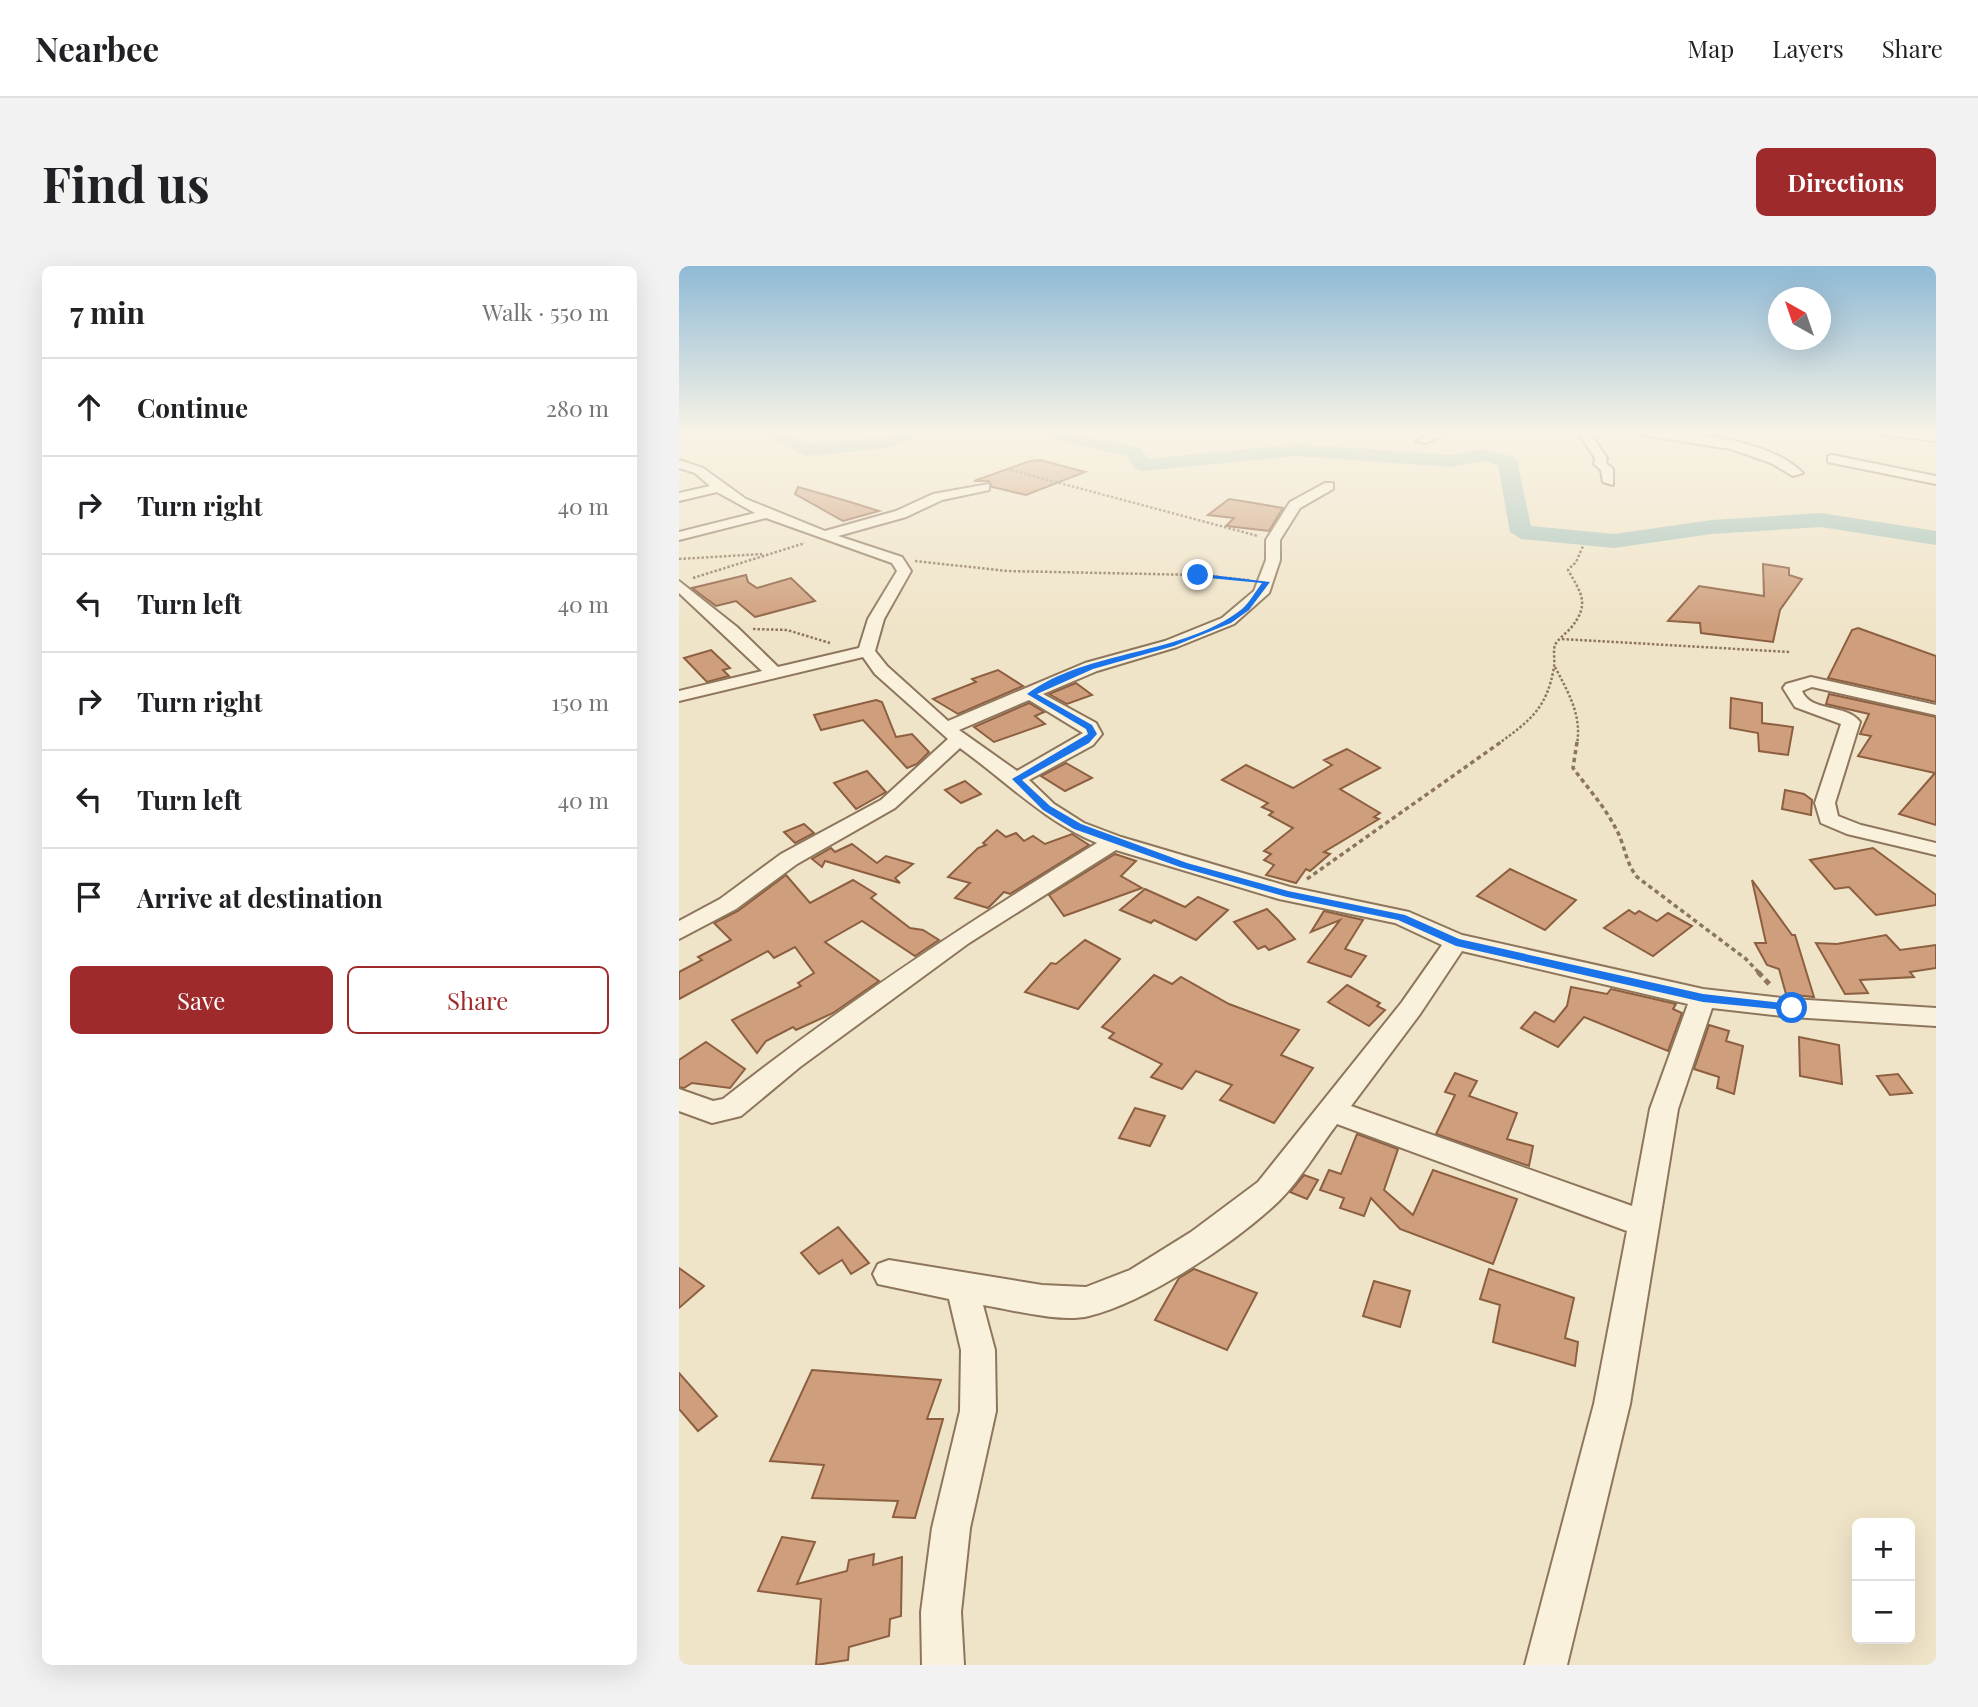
<!DOCTYPE html>
<html lang="en">
<head>
<meta charset="utf-8">
<style>
	body { margin:0; font-family:"Playfair Display",serif; background:#f2f2f2; color:#202124 }
	.controls { position:absolute; right:21px; bottom:21px; display:grid; overflow:hidden; border-radius:10px; box-shadow:0 7px 28px #0002 }
	.controls button { width:63px; height:63px; display:grid; place-items:center; padding:0; border:0; border-bottom:2px solid #e0e0e0; background:#fff; color:#202124; font:35px sans-serif }
	.compass { position:absolute; left:1089px; top:21px; width:63px; height:63px; border-radius:50%; background:#fff; box-shadow:0 7px 28px #0002; rotate:320deg }
	.stop { position:absolute; width:21px; height:21px; margin:-16px; border:5px solid #1a73e8; border-radius:50%; background:#fff }
	.stop.end { background:#1a73e8; border-color:#fff; box-shadow:0 2px 7px #0008 }
	.list { margin:0; padding:0; list-style:none }
	h2 { display:flex; justify-content:space-between; align-items:center; height:91px; margin:0; padding:0 28px; font-size:30px }
	h2 small { font-size:23px; font-weight:400; color:#757577 }
	.list li { display:grid; grid-template-columns:46px 1fr auto; gap:21px; align-items:center; box-sizing:border-box; height:98px; padding:0 28px; border-top:2px solid #e0e0e0 }
	.list b { display:block; font-size:26px; white-space:nowrap }
	.list em { font-size:23px; font-style:normal; color:#757577 }
	.actions { display:flex; gap:14px; padding:21px 28px }
	.actions a { flex:1; padding:16px 0; border:2px solid #9e2a2b; border-radius:10px; text-align:center; font-size:24px; color:#9e2a2b }
	.actions .main { background:#9e2a2b; color:#fff }
	.icon { flex:none; width:38px; height:38px; fill:none; stroke:currentColor; stroke-width:2; stroke-linecap:round; stroke-linejoin:round }
	.map { position:relative; flex:none; width:1257px; height:1399px; overflow:hidden; border-radius:10px }
	header { display:flex; align-items:center; gap:42px; box-sizing:border-box; height:98px; padding:0 35px; background:#fff; border-bottom:2px solid #e0e0e0 }
	header strong { font-size:33px }
	nav { display:flex; gap:38px; margin-inline-start:auto; font-size:24px }
	.intro { display:flex; align-items:center; justify-content:space-between; box-sizing:border-box; height:168px; padding:0 42px }
	h1 { margin:0; font-size:49px }
	.button { padding:18px 32px; border-radius:10px; background:#9e2a2b; color:#fff; font-size:24px; font-weight:700 }
	main { display:flex; gap:42px; padding:0 42px }
	aside { flex:1; background:#fff; border-radius:10px; box-shadow:0 7px 28px #0002 }
	.map>svg:first-child { display:block }
</style>
</head>
<body>
<header>
<strong>Nearbee</strong>
<nav><a>Map</a><a>Layers</a><a>Share</a></nav>
</header>
<div class="intro"><h1>Find us</h1><a class="button">Directions</a></div>
<main>
<aside>
<h2>7 min<small>Walk · 550 m</small></h2>
<ul class="list">
<li><svg class="icon" aria-label="ahead" viewBox="0 0 24 24"><path d="M12 20V5M6 11l6-6 6 6"/></svg><div><b>Continue</b></div><em>280 m</em></li>
<li><svg class="icon" aria-label="right" viewBox="0 0 24 24"><path d="M7 20v-9h11M14 6l5 5-5 5"/></svg><div><b>Turn right</b></div><em>40 m</em></li>
<li><svg class="icon" aria-label="left" viewBox="0 0 24 24"><path d="M17 20v-9H6M10 6l-5 5 5 5"/></svg><div><b>Turn left</b></div><em>40 m</em></li>
<li><svg class="icon" aria-label="right" viewBox="0 0 24 24"><path d="M7 20v-9h11M14 6l5 5-5 5"/></svg><div><b>Turn right</b></div><em>150 m</em></li>
<li><svg class="icon" aria-label="left" viewBox="0 0 24 24"><path d="M17 20v-9H6M10 6l-5 5 5 5"/></svg><div><b>Turn left</b></div><em>40 m</em></li>
<li><svg class="icon" aria-label="arrive" viewBox="0 0 24 24"><path d="M6 21V4h12l-3 4 3 4H6"/></svg><div><b>Arrive at destination</b></div></li>
</ul>
<div class="actions"><a class="main">Save</a><a>Share</a></div>
</aside>
<div class="map">
<svg width="1257" height="1399" viewBox="0 0 1257 1399">
	<rect width="100%" height="100%" fill="#f0e4c8"/>
	<g fill="none" stroke-linecap="round" stroke-linejoin="round">
		<g fill="#a9c4bc" fill-rule="evenodd">
			<path d="M75,165H100L129,178L206,171L222,165H249L246,169L209,182L127,190Z"/>
			<path d="M351,165H385L455,180L462,182L469,193L618,178L772,189L805,183L835,191L838,195L852,260L935,268L1033,254L1142,247L1257,265V279L1142,261L1033,268L935,282L842,273L831,266L819,199L805,195L772,201L618,190L463,205L456,203L448,190L354,169Z"/>
		</g>
	</g>
	<g fill="#cf9f7d" stroke="#8d5f41" stroke-width="2">
		<path d="M361,194L406,206L347,229L313,221L310,215H295L351,195Z"/>
		<path d="M119,221L168,235L200,245L164,255L116,228Z"/>
		<path d="M550,233L569,236L604,242L590,265L547,260L555,252L529,249Z"/>
		<path d="M1084,298L1110,302V309L1123,313L1101,344L1094,376L1022,367L1021,357L989,355L1020,320L1085,330Z"/>
		<path d="M67,309L69,316L78,322L112,312L136,335L76,351L57,335L37,340L13,322Z"/>
		<path d="M1179,362L1257,390V436L1149,412L1173,364Z"/>
		<path d="M32,384L51,402L44,404L50,410L28,416L5,392Z"/>
		<path d="M319,404L344,420L279,448L254,433L297,416L293,413Z"/>
		<path d="M397,417L413,429L388,438L370,428Z"/>
		<path d="M1150,428L1257,451V559L1220,548L1256,507L1179,490L1192,470L1181,468L1190,448L1147,438Z"/>
		<path d="M1052,432L1083,437V457L1114,461L1109,489L1080,485L1079,467L1051,462Z"/>
		<path d="M197,434L203,436L217,471L233,468L250,486L238,498L228,502L184,454L142,464L135,449Z"/>
		<path d="M350,437L365,446L356,450L366,458L315,476L295,461Z"/>
		<path d="M668,483L701,502L661,523L701,547L695,551L700,553L645,586L651,588L631,605L627,603L617,617L587,609L595,599L585,594L592,588L585,585L614,562L590,549L594,546L583,541L589,537L543,514L567,499L614,522L653,499L645,494Z"/>
		<path d="M387,497L413,512L386,525L362,510Z"/>
		<path d="M188,505L207,526L177,543L155,517Z"/>
		<path d="M286,515L302,528L282,537L266,524Z"/>
		<path d="M1106,524L1125,528L1133,534L1132,549L1103,543Z"/>
		<path d="M125,558L135,567L116,577L105,566Z"/>
		<path d="M318,564L327,571L337,567L345,575L354,570L366,578L393,568L410,579L331,628L325,626L309,642L276,632L291,617L269,611L299,582L307,579L304,577Z"/>
		<path d="M173,578L198,597L207,590L234,598L216,612L221,617L146,595L143,601L133,593L152,582L156,586Z"/>
		<path d="M1194,582L1257,629V639L1197,649L1170,621L1156,623L1131,594Z"/>
		<path d="M436,588L457,595L442,610L463,622L385,650L370,629Z"/>
		<path d="M831,603L897,634L866,664L798,630Z"/>
		<path d="M107,609L131,637L174,614L197,628L192,632L231,662L244,664L260,674L236,690L183,655L146,676L200,715L154,747L117,764L114,761L87,775L78,787L53,754L122,720L119,717L135,707L116,681L95,692L89,685L0,733V706L23,694L19,691L52,674L35,657L59,645Z"/>
		<path d="M1073,614L1113,669H1116L1135,731L1107,728L1100,703L1088,699L1076,677H1087Z"/>
		<path d="M466,623L506,641L519,631L549,644L517,674L475,654L472,657L441,644Z"/>
		<path d="M588,643L599,654L616,673L590,684L586,680L579,683L555,656Z"/>
		<path d="M950,644L956,648L960,645L978,655L989,647L1013,660L974,690L925,662Z"/>
		<path d="M645,645L684,654L666,683L687,690L672,711L629,696L661,654L632,666Z"/>
		<path d="M1207,669L1221,684L1257,679V702L1231,706L1235,711L1181,714L1189,727L1166,728L1137,677L1158,678Z"/>
		<path d="M406,674L441,693L399,743L346,726L372,697L377,698Z"/>
		<path d="M475,709L493,718L502,711L550,738L620,764L602,789L634,802L595,857L541,834L553,819L517,805L503,823L472,811L483,798L430,772L435,767L423,761Z"/>
		<path d="M668,719L701,737L698,740L706,744L690,760L649,736Z"/>
		<path d="M892,721L928,728L932,723L997,738L994,743L1003,747L989,785L905,751L879,781L842,762L856,746L875,756L888,740Z"/>
		<path d="M1030,759L1050,765L1047,775L1064,780L1055,828L1038,822L1040,811L1015,803Z"/>
		<path d="M1120,771L1160,779L1163,818L1121,810Z"/>
		<path d="M27,776L66,803L51,822L13,817L5,822L0,821V794Z"/>
		<path d="M776,807L798,815L790,830L838,847L828,873L854,880L850,900L757,868L776,829L766,826Z"/>
		<path d="M1219,808L1233,827L1211,829L1198,810Z"/>
		<path d="M456,842L486,850L471,880L440,872Z"/>
		<path d="M678,868L719,883L705,924L734,949L754,904L838,933L814,998L721,963L692,932L685,950L661,942L665,932L641,924L650,904L662,908Z"/>
		<path d="M625,909L639,914L628,933L611,926Z"/>
		<path d="M159,961L190,997L172,1008L163,994L140,1008L122,987Z"/>
		<path d="M0,1002L25,1020L0,1042Z"/>
		<path d="M515,1003L578,1027L548,1084L476,1054L500,1012Z"/>
		<path d="M810,1003L895,1032L886,1072L899,1076L896,1100L814,1076L821,1039L801,1033Z"/>
		<path d="M695,1015L731,1025L721,1061L684,1050Z"/>
		<path d="M133,1104L262,1114L248,1153H264L236,1252L214,1251L219,1235L133,1232L145,1199L91,1195Z"/>
		<path d="M0,1107L38,1150L19,1165L0,1143Z"/>
		<path d="M103,1271L136,1276L118,1318L168,1305L170,1294L195,1288L194,1299L223,1291L222,1350L211,1353L210,1370L170,1381L169,1394L137,1399L142,1333L79,1325Z"/>
	</g>
	<g fill="none" stroke-linecap="round" stroke-linejoin="round">
		<defs>
			<g id="street">
				<path d="M759,165H774L747,177L737,175Z"/>
				<path d="M898,165H910L928,192L927,197L934,203V219L924,216L922,204L915,198L916,192Z"/>
				<path d="M938,165C990,165 1085,168 1124,207L1114,210L1092,197L1052,183Z"/>
				<path d="M1194,165L1257,169V175L1199,168Z"/>
				<path d="M1153,189L1257,210V218L1149,196V190Z"/>
				<path d="M0,194L24,202L67,233L146,265L217,245L254,228L310,218V224L263,234L227,251L159,270L223,291L232,305L205,353L196,385L208,400L269,455L406,397L486,375L543,352L575,325L587,294V274L611,236L646,217H654V223L621,242L601,274V294L590,327L555,358L498,381L418,405L364,428L417,457L423,468L414,479L350,514L375,538L405,557L442,571L611,621L730,646L783,669L1024,723L1113,733L1257,742V760L1113,751L1033,742L999,843L951,1138L888,1399H846L915,1138L948,965L658,858C639,883 622,913 600,935C557,976 468,1036 410,1050C381,1057 334,1044 304,1039L316,1084L317,1145L291,1262L282,1346L285,1399H243L242,1346L253,1262L281,1145L282,1084L270,1033L199,1018L194,1008L199,998L210,994L363,1019L407,1021L451,1004L512,966L579,916L723,736L763,679L716,657L600,633L437,584L290,677L121,801L62,850L33,857L0,845V823L34,835L44,833C163,739 289,656 418,577C365,555 327,515 281,482L216,542L118,598L57,643L0,673V655L41,633L102,588L202,534L269,473L196,408L184,391L0,435V425L83,405L0,327V315L58,361L99,401L180,382L189,353L218,305L213,297L87,252L0,274V266L76,247L38,226L0,235V227L31,220L16,207L0,202ZM350,434L404,467L338,505L280,464ZM783,685L1009,738L971,843L953,940L672,840L741,748Z"/>
				<path d="M1132,411L1257,439V449L1133,421L1123,425C1132,447 1167,437 1181,456L1156,537L1159,550L1182,559L1257,577V589L1168,568L1142,557L1136,537L1162,458L1116,441L1104,422L1107,418Z"/>
			</g>
		</defs>
		<use href="#street" stroke="#8d765c" stroke-width="4"/>
		<g stroke="#8d765c" stroke-width="2.5" stroke-dasharray="2.5 2" stroke-linecap="butt">
			<path d="M332,204L579,270"/>
			<path d="M0,293L83,288"/>
			<path d="M236,295L328,305L519,309L570,314"/>
			<path d="M14,312L126,277"/>
			<path d="M74,363L108,364L151,377"/>
			<path d="M883,373L1111,386"/>
			<path d="M876,401C889,426 903,449 898,478"/>
			<path d="M819,478C852,454 868,442 875,401C876,394 874,385 876,379C879,373 887,367 891,363C912,338 902,327 889,304L897,296L904,280"/>
		</g>
		<g stroke="#8d765c" stroke-width="3.5" stroke-dasharray="4.5 3.5" stroke-linecap="butt">
			<path d="M898,476L894,502C908,521 925,540 936,561C946,578 946,596 958,611L1067,693L1081,708"/>
			<path d="M628,613L822,476"/>
		</g>
		<path stroke="#8d765c" stroke-width="5" stroke-dasharray="6 4.5" stroke-linecap="butt" d="M1079,706L1093,721"/>
		<use href="#street" fill="#faf1dc" fill-rule="evenodd"/>
	</g>
	<linearGradient id="sky" x2="0" y2="1"><stop stop-color="#8fbad6"/><stop offset="0.46" stop-color="#f8f3e6"/><stop offset="1" stop-color="#f8f3e6" stop-opacity="0"/></linearGradient>
	<rect width="1257" height="361" fill="url(#sky)"/>
	<path fill="#1a73e8" d="M516,307L591,316L570,344L552,357L495,380L414,403L358,428L413,459L418,468L410,477L343,514L371,540L402,558L508,597L609,625L726,649L780,673L1024,728L1113,738L1119,742L1117,745L1024,736L777,680L719,654L608,631L501,601L395,563L364,544L333,513L409,468L407,463L348,428C409,383 503,390 563,343C571,336 576,326 583,317L519,311Z"/>
</svg>
<div class="controls">
<button>+</button>
<button>−</button>
</div>
<svg class="compass" viewBox="-18 -18 36 36"><path d="M0-13l5 13h-10z" fill="#e53935"/><path d="M0 13l5-13h-10z" fill="#757577"/></svg>
<div class="stop" style="left:1113px;top:742px"></div>
<div class="stop end" style="left:519px;top:309px"></div>
</div>
</main>
</body>
</html>
